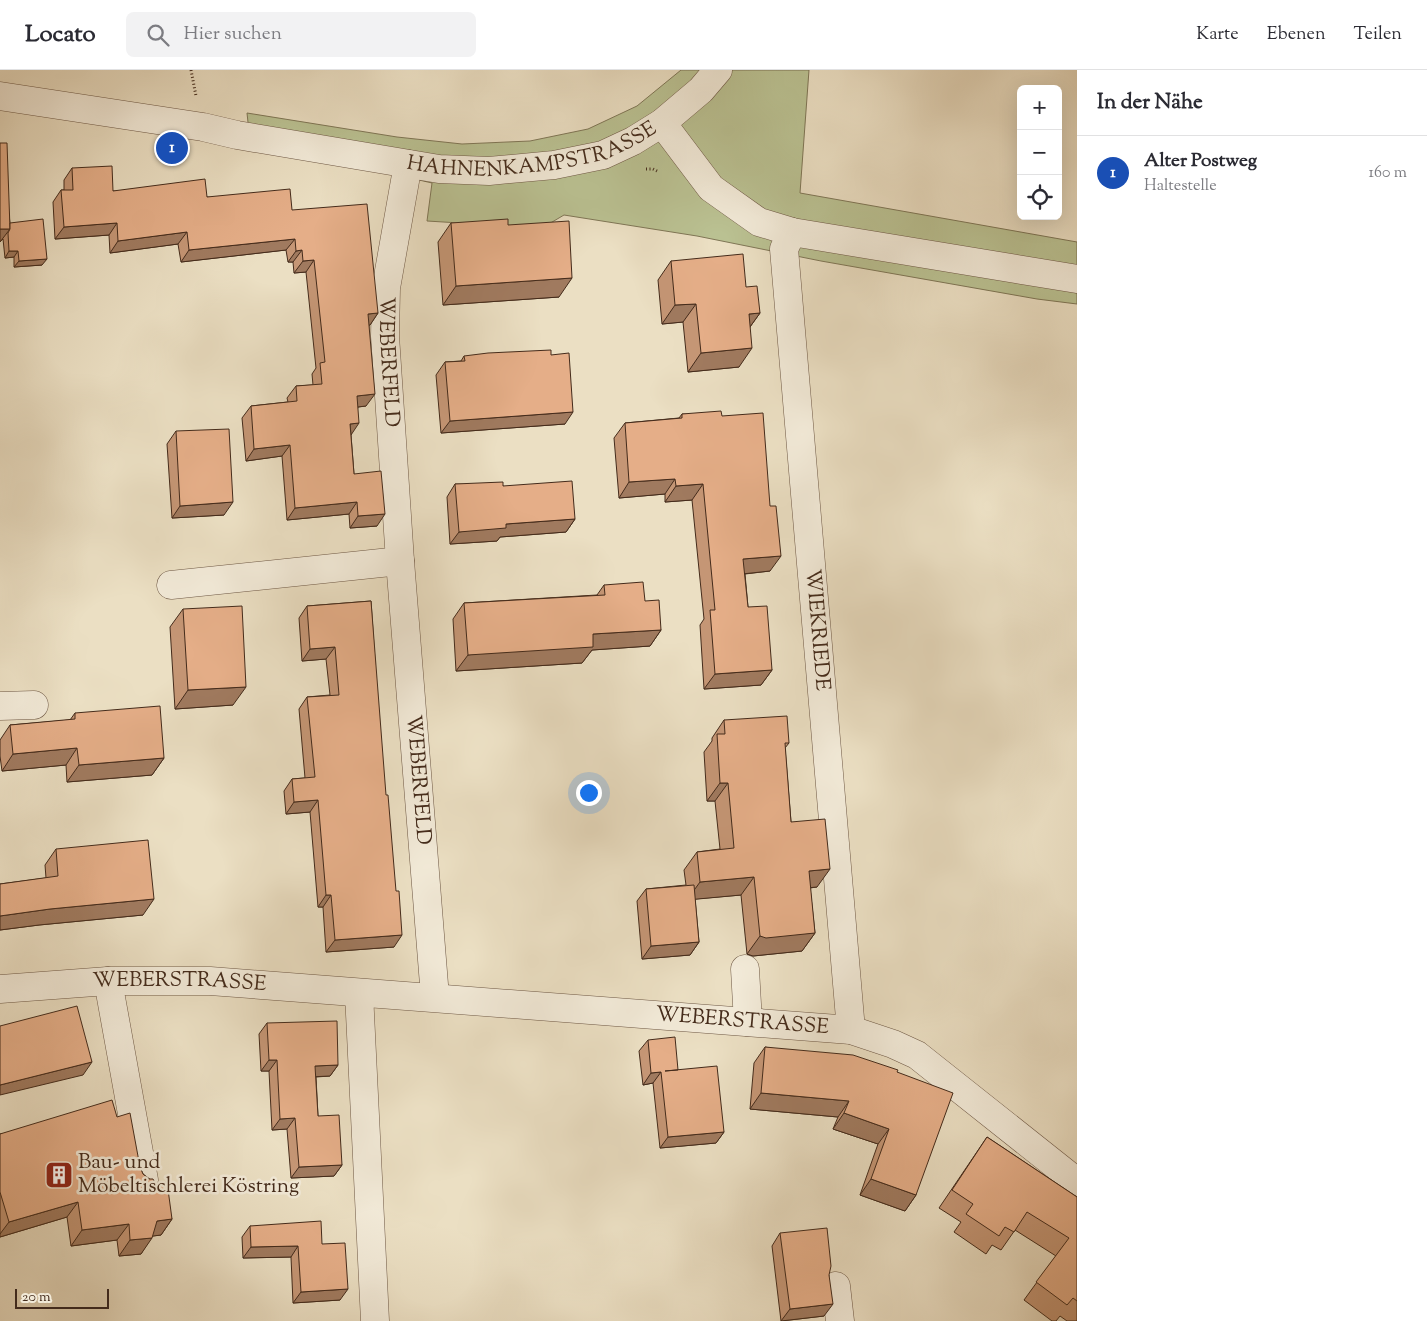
<!DOCTYPE html>
<html lang="de">
<head>
<meta charset="utf-8">
<style>
	body { margin:0; font-family:"Sorts Mill Goudy",serif; background:#f2f2f3; color:#2b2b33 }
	.controls { position:absolute; right:15px; top:15px; display:grid; overflow:hidden; border-radius:8px; box-shadow:0 5px 20px #0002 }
	.controls button { width:45px; height:45px; display:grid; place-items:center; padding:0; border:0; border-bottom:1px solid #e1e1e2; background:#fff; color:#2b2b33; font:25px sans-serif }
	.scale { position:absolute; left:15px; bottom:12px; width:94px; box-sizing:border-box; padding-left:5px; border:2px solid #442b1b; border-top:0; font-size:14px; line-height:18px; white-space:nowrap; color:#442b1b; -webkit-text-stroke:4px #f2ead8; paint-order:stroke }
	.you { position:absolute; left:588px; top:722px; width:18px; height:18px; margin:-12px; border:4px solid #fff; border-radius:50%; background:#1a73e8; box-shadow:0 0 0 8px #1a73e833 }
	.badge { display:grid; place-items:center; width:32px; height:32px; border-radius:50%; background:#2563eb; color:#fff; font-size:16px; font-weight:700 }
	.pin { position:absolute; translate:-50% -50%; border:2px solid #fff; box-shadow:0 1px 5px #0006 }
	.list { margin:0; padding:0; list-style:none }
	h2 { display:flex; justify-content:space-between; align-items:center; height:65px; margin:0; padding:0 20px; font-size:21px }
	h2 small { font-size:16px; font-weight:400; color:#7c7c81 }
	.list li { display:grid; grid-template-columns:32px 1fr auto; gap:15px; align-items:center; box-sizing:border-box; height:75px; padding:0 20px; border-top:1px solid #e1e1e2 }
	.list b { display:block; font-size:19px; white-space:nowrap }
	.list p { margin:0; font-size:16px; white-space:nowrap; color:#7c7c81 }
	.list em { font-size:16px; font-style:normal; color:#7c7c81 }
	.icon { flex:none; width:28px; height:28px; fill:none; stroke:currentColor; stroke-width:2; stroke-linecap:round; stroke-linejoin:round }
	.map { position:relative; flex:none; width:1077px; height:1251px; overflow:hidden }
	header { display:flex; align-items:center; gap:30px; box-sizing:border-box; height:70px; padding:0 25px; background:#fff; border-bottom:1px solid #e1e1e2 }
	header strong { font-size:24px }
	nav { display:flex; gap:28px; margin-inline-start:auto; font-size:18px }
	.search { width:350px; height:45px; background:#f2f2f3; display:flex; align-items:center; gap:12px; box-sizing:border-box; padding:0 18px; border-radius:8px; color:#7c7c81; font-size:19px }
	main { display:flex }
	aside { flex:1; background:#fff }
	.map>svg:first-child { display:block }
</style>
</head>
<body>
<header>
<strong>Locato</strong>
<div class="search"><svg class="icon" aria-label="search" viewBox="0 0 24 24"><circle cx="10" cy="10" r="6"/><path d="M15 15l6 6"/></svg>Hier suchen</div>
<nav><a>Karte</a><a>Ebenen</a><a>Teilen</a></nav>
</header>
<main>
<div class="map">
<svg width="1077" height="1251" viewBox="0 0 1077 1251">
	<rect width="100%" height="100%" fill="#ebdfc3"/>
	<filter id="stains"><feTurbulence type="fractalNoise" baseFrequency=".004" numOctaves="4"/><feColorMatrix values="0 0 0 0 .2 0 0 0 0 .09 0 0 0 0 .02 0 0 0 .5 -.17"/></filter>
	<radialGradient id="worn" r=".72"><stop offset=".6" stop-color="#630" stop-opacity="0"/><stop offset="1" stop-color="#630" stop-opacity=".3"/></radialGradient>
	<path fill="#bac192" stroke="#7f7656" d="M681,0H809L800,123L1077,172V234L1037,229L821,191L697,166L564,145L542,158L427,151L432,113L250,71L247,43L397,67L462,74L530,71L588,59L637,36Z"/>
	<g fill="none" stroke-linecap="round" stroke-linejoin="round">
		<defs>
			<g id="minor">
				<path id="s1" d="M0,26L203,57L237,65L439,99L489,101L554,95L603,85L633,71L662,53L701,20L718,0"/>
				<path d="M662,53L711,118L759,152L792,162L1077,209"/>
				<path id="s2" d="M408,94L386,218L385,266L400,491L435,927"/>
				<path id="s3" d="M792,162L784,179L851,960"/>
				<path d="M171,515L400,491"/>
				<path d="M0,636L34,635"/>
				<path d="M745,899L748,952"/>
				<path d="M108,911L144,1110"/>
				<path id="s4" d="M0,919L108,911H210L851,960L893,974L917,985L1077,1112"/>
				<path d="M359,923L375,1251"/>
				<path d="M836,1216L840,1251"/>
			</g>
		</defs>
		<use href="#minor" stroke="#6e5845" stroke-width="29"/>
		<g stroke="#442b1b" stroke-width="3" stroke-dasharray="1 2.5" stroke-linecap="butt">
			<path d="M191,0L196,26"/>
			<path d="M646,99H653L659,102"/>
		</g>
		<use href="#minor" stroke="#f2ead8" stroke-width="28"/>
	</g>
	<g fill="#c59675" stroke="#442b1b">
		<path d="M0,73L10,153L42,195L14,197V187L5,188L3,169L0,172Z"/>
		<path d="M72,98L113,121L207,127L292,140L378,243L370,255H369L366,336L358,337L351,365L354,404L377,456L350,458L349,444L287,450L282,386L246,391L242,348L251,336L288,332L287,328L296,316L313,315L312,304L316,298L306,202L294,203L293,192H288L286,180L181,192L178,174L110,183L109,165L55,169L53,132L61,120H64V110Z"/>
		<path d="M451,153L559,227L443,235L438,172Z"/>
		<path d="M671,191L746,217L760,243L750,257L739,297L688,302L683,252L662,254L658,210Z"/>
		<path d="M464,286L565,354L441,363L436,305L445,292L461,291Z"/>
		<path d="M682,344L722,346L770,501L745,504L748,537L772,600L761,615L704,619L700,555L704,549L692,430L665,432V424L619,428L614,368L625,353L679,348Z"/>
		<path d="M176,361L224,445L172,448L167,374Z"/>
		<path d="M455,414L503,416L575,449L566,462L500,467L497,471L450,474L447,427Z"/>
		<path d="M604,515L645,531L661,560L650,576L592,580L582,593L456,601L453,549L464,533L597,525Z"/>
		<path d="M371,531L394,877L326,882L323,837H318L310,742L286,744L284,721L292,709L305,708L299,639L307,627L330,625L326,589L302,591L299,548L307,536Z"/>
		<path d="M183,539L233,635L175,639L170,557Z"/>
		<path d="M75,643L164,688L152,705L67,712L66,695L2,701L0,686V670L10,655L70,650Z"/>
		<path d="M724,650L789,673L785,678L791,752L817,817L810,818L815,863L802,881L753,886L747,884L741,825L695,829L699,872L690,885L642,889L637,831L646,819L686,815L684,800L697,782L720,779L715,731H707L704,682L712,671V668Z"/>
		<path d="M56,779L143,845L39,855L0,860V814L46,808L45,795Z"/>
		<path d="M267,953L338,995L330,1006L316,1007L318,1046L342,1095L334,1106L291,1108L287,1059L272,1060L269,1001H261L259,964Z"/>
		<path d="M648,970L678,1000L724,1062L716,1073L660,1078L653,1013L643,1015L639,981Z"/>
		<path d="M765,977L897,1002L916,1125L905,1141L860,1125L878,1074L833,1059L838,1047L750,1039L754,993Z"/>
		<path d="M117,1047L143,1104L155,1113L172,1149L161,1165L152,1166L141,1184L119,1186L117,1170L71,1176L67,1147L0,1167V1064Z"/>
		<path d="M987,1067L1077,1127V1251H1067L1060,1246L1056,1251H1052L1024,1230L1056,1186L1015,1160L1001,1180L992,1175L986,1184L954,1162L961,1152L939,1138Z"/>
		<path d="M250,1156L322,1174L340,1230L293,1233L291,1187L243,1188L242,1167Z"/>
		<path d="M780,1163L829,1205L824,1246L781,1251L772,1176Z"/>
	</g>
	<g fill="#a07a5f" stroke="#442b1b">
		<path d="M117,153L109,165L55,169L64,157Z"/>
		<path d="M0,159H10L0,172Z"/>
		<path d="M187,162L178,174L110,183L118,171Z"/>
		<path d="M295,169L286,180L181,192L189,180Z"/>
		<path d="M302,180L293,192H288L296,181Z"/>
		<path d="M9,181H18L14,187L5,188Z"/>
		<path d="M47,189L42,195L14,197L19,191Z"/>
		<path d="M314,190L306,202L294,203L303,191Z"/>
		<path d="M572,208L559,227L443,235L456,216Z"/>
		<path d="M696,234L683,252L662,254L675,235Z"/>
		<path d="M378,243L370,255L360,256L368,244Z"/>
		<path d="M760,243L747,261L749,244Z"/>
		<path d="M752,278L739,297L688,302L701,283Z"/>
		<path d="M375,324L366,336L349,338L357,326Z"/>
		<path d="M573,342L565,354L441,363L450,351Z"/>
		<path d="M359,353L351,365L350,354Z"/>
		<path d="M290,375L282,386L246,391L254,379Z"/>
		<path d="M675,409L665,424L619,428L629,412Z"/>
		<path d="M703,414L692,430L665,432L676,416Z"/>
		<path d="M233,432L224,445L172,448L180,436Z"/>
		<path d="M357,432L349,444L287,450L295,438Z"/>
		<path d="M385,444L377,456L350,458L358,446Z"/>
		<path d="M575,449L566,462L500,467L497,471L450,474L459,462L506,454Z"/>
		<path d="M781,486L770,501L733,505L743,489Z"/>
		<path d="M661,560L650,576L592,580L582,593L456,601L468,585L593,564Z"/>
		<path d="M335,577L326,589L302,591L310,579Z"/>
		<path d="M772,600L761,615L704,619L715,604Z"/>
		<path d="M246,617L233,635L175,639L188,620Z"/>
		<path d="M77,678L66,695L2,701L13,684Z"/>
		<path d="M164,688L152,705L67,712L79,695Z"/>
		<path d="M720,713H728L715,731H707Z"/>
		<path d="M318,730L310,742L286,744L294,732Z"/>
		<path d="M830,799L817,817L796,819L809,801Z"/>
		<path d="M754,807L741,825L687,830L700,812Z"/>
		<path d="M326,825H331L323,837H318Z"/>
		<path d="M154,829L143,845L39,855L0,860V846L50,839Z"/>
		<path d="M815,863L802,881L753,886L747,884L760,866Z"/>
		<path d="M402,865L394,877L326,882L335,870Z"/>
		<path d="M699,872L690,885L642,889L651,876Z"/>
		<path d="M269,990H277L269,1001H261Z"/>
		<path d="M92,992L83,1005L0,1025V1015Z"/>
		<path d="M338,995L330,1006L308,1007L315,996Z"/>
		<path d="M661,1002L653,1013L643,1015L651,1003Z"/>
		<path d="M761,1023L849,1031L838,1047L750,1039Z"/>
		<path d="M844,1043L889,1059L878,1074L833,1059Z"/>
		<path d="M295,1048L287,1059L272,1060L280,1049Z"/>
		<path d="M724,1062L716,1073L660,1078L668,1067Z"/>
		<path d="M342,1095L334,1106L291,1108L299,1097Z"/>
		<path d="M871,1109L916,1125L905,1141L860,1125Z"/>
		<path d="M78,1132L67,1147L0,1167V1164L9,1152Z"/>
		<path d="M172,1149L161,1165L146,1167L157,1151Z"/>
		<path d="M129,1154L117,1170L71,1176L82,1160Z"/>
		<path d="M152,1168L141,1184L119,1186L130,1170Z"/>
		<path d="M298,1176L291,1187L243,1188L251,1177Z"/>
		<path d="M348,1219L340,1230L293,1233L301,1222Z"/>
		<path d="M833,1234L824,1246L781,1251L790,1239Z"/>
	</g>
	<g fill="#e5ae88" stroke="#442b1b">
		<path d="M0,73H7L10,159H0Z"/>
		<path d="M112,96L113,121L205,109L207,127L290,119L292,140L367,134L378,243L368,244L375,324L357,326L359,353L350,354L354,404L381,401L385,444L358,446L357,432L295,438L290,375L254,379L251,336L297,331L296,316L322,314L320,293L325,292L314,190L303,191L302,180L296,181L295,169L189,180L187,162L118,171L117,153L64,157L61,120H73L72,98Z"/>
		<path d="M43,149L47,189L19,191L18,181H9L8,163L10,159V153Z"/>
		<path d="M508,149V155L569,151L572,208L456,216L451,153Z"/>
		<path d="M743,184L746,217L757,216L760,243L749,244L752,278L701,283L696,234L675,235L671,191Z"/>
		<path d="M551,280V285L569,283L573,342L450,351L445,292L465,291L464,286L488,283Z"/>
		<path d="M721,341L722,346L763,343L770,436H776L781,486L743,489L748,537L767,536L772,600L715,604L710,540H715L703,414L676,416L675,409L629,412L625,353L682,348V344Z"/>
		<path d="M229,359L233,432L180,436L176,361Z"/>
		<path d="M572,411L575,449L506,454V458L459,462L455,414L503,412V416Z"/>
		<path d="M643,512L645,531L659,530L661,560L593,564V577L468,585L464,533L605,525L604,515Z"/>
		<path d="M371,531L386,725H388L396,821H399L402,865L335,870L331,825H326L318,730L294,732L292,709L315,707L307,627L339,625L335,577L310,579L307,536Z"/>
		<path d="M242,536L246,617L188,620L183,539Z"/>
		<path d="M160,636L164,688L79,695L77,678L13,684L10,655L75,649V643Z"/>
		<path d="M787,646L789,673H785L791,752L825,749L830,799L809,801L815,863L766,868L760,866L754,807L700,812L697,782L734,778L728,713H720L717,664H725L724,650Z"/>
		<path d="M148,770L154,829L50,839L0,846V814L58,806L56,779Z"/>
		<path d="M694,815L699,872L651,876L646,819Z"/>
		<path d="M77,936L92,992L0,1015V956Z"/>
		<path d="M337,951L338,995L315,996L318,1046L339,1045L342,1095L299,1097L295,1048L280,1049L277,990H269L267,953Z"/>
		<path d="M675,967L678,1000L665,1001L717,996L724,1062L668,1067L661,1002L651,1003L648,970Z"/>
		<path d="M765,977L853,985L898,1000L897,1002L953,1023L916,1125L871,1109L889,1059L844,1043L849,1031L761,1023Z"/>
		<path d="M112,1030L117,1047L130,1043L140,1097L143,1104L149,1109H153L155,1113L167,1112L172,1149L157,1151L152,1168L130,1170L129,1154L82,1160L78,1132L9,1152L0,1122V1064Z"/>
		<path d="M987,1067L1077,1127V1231L1073,1228L1067,1235L1036,1212L1069,1168L1027,1142L1014,1162L1005,1157L999,1166L966,1144L973,1134L952,1120Z"/>
		<path d="M321,1151L322,1174L345,1173L348,1219L301,1222L298,1176L251,1177L250,1156Z"/>
		<path d="M827,1158L831,1196L829,1205L833,1234L790,1239L780,1163Z"/>
	</g>
	<defs>
		<symbol id="building-square" viewBox="-11 -11 22 22"><rect x="-9" y="-9" width="18" height="18" rx="4" fill="#8f2418" stroke="#f2ead8"/><path d="M-4-6H4V6H1V3H-1V6H-4ZM-2.5-4.3h1.7v1.8h-1.7ZM.8-4.3h1.7v1.8H.8ZM-2.5-1h1.7V.8h-1.7ZM.8-1h1.7V.8H.8Z" fill="#fff"/></symbol>
	</defs>
	<g fill-rule="evenodd">
		<use href="#building-square" x="43" y="1089" width="32" height="32"/>
	</g>
	<g text-anchor="middle" dominant-baseline="central" stroke-width="5" stroke-linejoin="round" paint-order="stroke">
		<g font-size="21" fill="#442b1b" stroke="#f2ead8">
			<text stroke="none"><textPath href="#s1" startOffset="541">HAHNENKAMPSTRASSE</textPath></text>
			<text stroke="none"><textPath href="#s2" startOffset="200">WEBERFELD</textPath></text>
			<text stroke="none"><textPath href="#s3" startOffset="401">WIEKRIEDE</textPath></text>
			<text stroke="none"><textPath href="#s2" startOffset="619">WEBERFELD</textPath></text>
			<text stroke="none"><textPath href="#s4" startOffset="180">WEBERSTRASSE</textPath></text>
			<text stroke="none"><textPath href="#s4" startOffset="744">WEBERSTRASSE</textPath></text>
		</g>
		<g font-size="21" fill="#442b1b" stroke="#f2ead8" text-anchor="start">
			<text x="78" y="1093">Bau- und<tspan x="78" dy="24">Möbeltischlerei Köstring</tspan></text>
		</g>
	</g>
	<rect width="100%" height="100%" filter="url(#stains)"/>
	<rect width="100%" height="100%" fill="url(#worn)"/>
</svg>
<div class="controls">
<button>+</button>
<button>−</button>
<button><svg class="icon" aria-label="locate" viewBox="0 0 24 24"><circle cx="12" cy="12" r="6"/><path d="M12 2v4M12 18v4M2 12h4M18 12h4"/></svg></button>
</div>
<div class="scale">20 m</div>
<div class="you"></div>
<div class="pin badge" style="left:172px;top:78px;background:#1a4fb4">1</div>
</div>
<aside>
<h2>In der Nähe<small></small></h2>
<ul class="list">
<li><span class="badge" style="background:#1a4fb4">1</span><div><b>Alter Postweg</b><p>Haltestelle</p></div><em>160 m</em></li>
</ul>
</aside>
</main>
</body>
</html>
